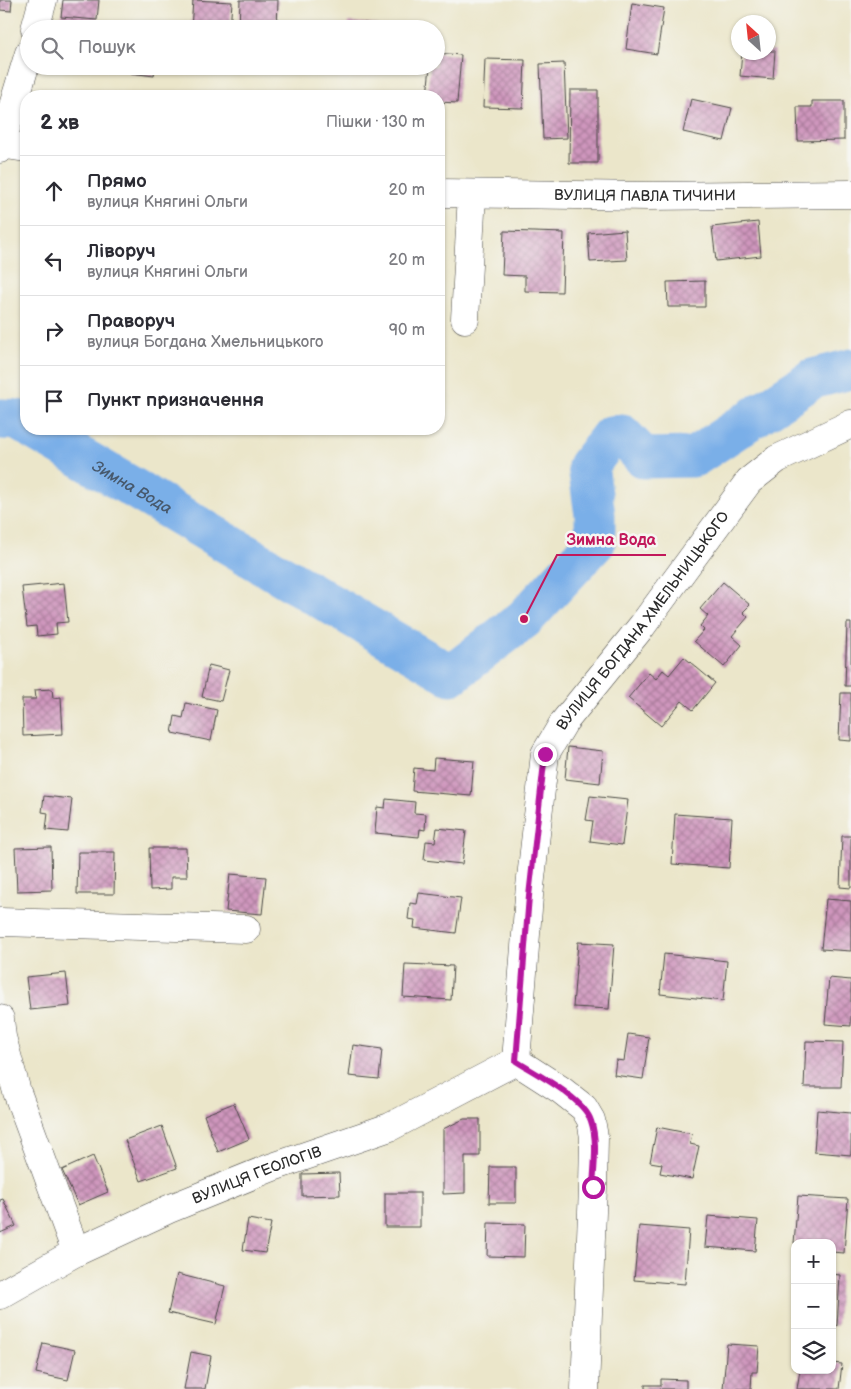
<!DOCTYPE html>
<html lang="uk">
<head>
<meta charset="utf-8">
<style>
	body { margin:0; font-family:"Balsamiq Sans",sans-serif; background:#f2f2f3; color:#2b2b33 }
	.controls { position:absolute; right:15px; bottom:15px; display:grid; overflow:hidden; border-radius:10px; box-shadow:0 1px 4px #0004 }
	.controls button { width:45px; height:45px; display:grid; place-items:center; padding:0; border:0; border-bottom:1px solid #e1e1e2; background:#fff; color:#2b2b33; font:25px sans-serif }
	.compass { position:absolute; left:731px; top:15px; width:45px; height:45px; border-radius:50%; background:#fff; box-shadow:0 1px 4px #0004; rotate:333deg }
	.stop { position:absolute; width:15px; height:15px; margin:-11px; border:4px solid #b5179e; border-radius:50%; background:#fff }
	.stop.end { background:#b5179e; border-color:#fff; box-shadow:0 1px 5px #0008 }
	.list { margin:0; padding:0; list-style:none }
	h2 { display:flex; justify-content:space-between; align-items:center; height:65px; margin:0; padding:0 20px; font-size:21px }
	h2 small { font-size:16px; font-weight:400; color:#7c7c81 }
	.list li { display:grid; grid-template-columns:32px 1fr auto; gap:15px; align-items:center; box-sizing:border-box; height:70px; padding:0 20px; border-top:1px solid #e1e1e2 }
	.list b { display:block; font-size:19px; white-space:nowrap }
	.list p { margin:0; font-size:16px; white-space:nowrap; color:#7c7c81 }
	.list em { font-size:16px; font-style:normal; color:#7c7c81 }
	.icon { flex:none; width:28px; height:28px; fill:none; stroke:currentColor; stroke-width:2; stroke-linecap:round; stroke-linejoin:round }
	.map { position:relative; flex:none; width:851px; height:1389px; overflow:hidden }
	.search { position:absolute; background:#fff; box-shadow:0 1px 4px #0004; left:20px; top:20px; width:425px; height:55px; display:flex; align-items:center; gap:12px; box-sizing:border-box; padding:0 18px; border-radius:28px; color:#7c7c81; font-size:19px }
	.panel { position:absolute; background:#fff; box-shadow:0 1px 4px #0004; left:20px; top:90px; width:425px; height:345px; border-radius:20px }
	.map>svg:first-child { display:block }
</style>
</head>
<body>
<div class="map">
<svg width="851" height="1389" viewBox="0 0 851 1389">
	<defs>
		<pattern id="building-cross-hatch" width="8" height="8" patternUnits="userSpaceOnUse" patternTransform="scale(1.25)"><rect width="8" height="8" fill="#cf96bd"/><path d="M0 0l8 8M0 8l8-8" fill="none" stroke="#a87b9a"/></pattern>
	</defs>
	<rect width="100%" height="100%" fill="#f6f6f2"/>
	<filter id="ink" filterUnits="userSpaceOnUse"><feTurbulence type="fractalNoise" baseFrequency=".02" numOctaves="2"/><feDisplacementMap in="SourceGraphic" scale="10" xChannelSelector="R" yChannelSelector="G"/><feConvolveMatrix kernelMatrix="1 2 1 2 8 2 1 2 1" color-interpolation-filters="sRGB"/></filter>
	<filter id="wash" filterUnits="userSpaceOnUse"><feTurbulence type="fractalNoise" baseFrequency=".0096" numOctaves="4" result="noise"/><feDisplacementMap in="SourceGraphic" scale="20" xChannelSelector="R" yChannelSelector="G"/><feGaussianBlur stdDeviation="1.12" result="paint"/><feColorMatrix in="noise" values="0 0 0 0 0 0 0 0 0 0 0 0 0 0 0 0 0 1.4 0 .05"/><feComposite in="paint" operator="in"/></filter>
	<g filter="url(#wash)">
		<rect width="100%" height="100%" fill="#ebe6ca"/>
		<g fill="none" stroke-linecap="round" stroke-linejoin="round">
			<g stroke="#7aafe8" stroke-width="41">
				<path d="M2,419L18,420L26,425"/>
				<path id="s1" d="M33,429L451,675L524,619L595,543V515L588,466L611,436L622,435L644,458L694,457L812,379L851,369"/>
			</g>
		</g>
		<g id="blocks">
			<g fill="url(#building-cross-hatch)">
				<path d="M0,0H12L11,11L0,10Z"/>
				<path d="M63,0H99L97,20L61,17Z"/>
				<path d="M193,0L232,2L230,29H191Z"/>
				<path d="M240,0H278L277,29H239Z"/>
				<path d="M632,3L664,8L657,54L626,49Z"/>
				<path d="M349,22L378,24V29H348Z"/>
				<path d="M768,51H775L773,79L740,76L742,52H768Z"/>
				<path d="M436,53L461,55L457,103L439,102V96H427L430,66H436Z"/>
				<path d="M485,59L525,60L523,108L483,107Z"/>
				<path d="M564,63L567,138L543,139L540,64Z"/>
				<path d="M131,66H155L154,76L130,73Z"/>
				<path d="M332,66H375V71L332,68Z"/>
				<path d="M570,90H598V163H569Z"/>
				<path d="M691,99L732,108L724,141L683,132Z"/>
				<path d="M812,101H844V140L798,141L797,107H812Z"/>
				<path d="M758,222L761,256L716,261L712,227Z"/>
				<path d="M625,230L627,260L590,262L588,233Z"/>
				<path d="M504,231L564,233L562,292L525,291V276L502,275Z"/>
				<path d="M705,281V307H668L667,282Z"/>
				<path d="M723,582L750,605L743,612L748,617L732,636L742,645L724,667L694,641L704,630L700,626L708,616L700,609Z"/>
				<path d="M64,583L68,622L56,623L57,634L37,636L36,626L27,627L22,587Z"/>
				<path d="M847,623H851V686H845Z"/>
				<path d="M684,657L715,683L693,710L682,701L661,726L628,698L649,673L656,679L663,670L669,675Z"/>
				<path d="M209,665L229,670L221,701L202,697Z"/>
				<path d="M52,689L53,698L61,697L63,734L23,736L22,699H36L35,690Z"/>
				<path d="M841,693H851V741L839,740Z"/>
				<path d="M186,703L217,710L211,741L172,733L175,716L183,718Z"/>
				<path d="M568,747L603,751L600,783L565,779Z"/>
				<path d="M434,758L474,761L471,796L412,791L414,768L433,770Z"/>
				<path d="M44,796L72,799L68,832L46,830L48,813L42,812Z"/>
				<path d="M590,796L628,800L622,845L590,841L593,821L586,820Z"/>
				<path d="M386,799L415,802L414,813L426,814L425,830L420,829L419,837L375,833L377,807L385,808Z"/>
				<path d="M675,814L732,818L729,868L672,864Z"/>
				<path d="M437,828L466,831L462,864L424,860L426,841L435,842Z"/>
				<path d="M842,836H851V888L840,887Z"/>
				<path d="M51,847L52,890L17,891L15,848Z"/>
				<path d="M149,848H186L187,877H171V889L150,890Z"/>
				<path d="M78,852H115L114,894H77Z"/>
				<path d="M230,874L266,877L262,914L226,911Z"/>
				<path d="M419,893L461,898L456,933L414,928L415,920L408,919L410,903L417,904Z"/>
				<path d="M826,899L851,901V951L821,949Z"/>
				<path d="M578,942L614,944L609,1009L573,1007Z"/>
				<path d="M664,954L727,961L723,1001L660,994Z"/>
				<path d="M405,964L453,966L451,1000L403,997Z"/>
				<path d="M66,973L70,1006L30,1010L26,977Z"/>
				<path d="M829,978L851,980V1026L825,1024Z"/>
				<path d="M628,1034L649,1037L643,1079L614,1075L616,1060L624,1061Z"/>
				<path d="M806,1041L843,1042L841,1087H804Z"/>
				<path d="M353,1045L382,1049L379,1079L349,1076Z"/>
				<path d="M234,1103L249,1139L218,1152L204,1115Z"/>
				<path d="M817,1110L851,1113V1155L814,1152Z"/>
				<path d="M464,1119H480V1156H465V1193L443,1194V1129Z"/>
				<path d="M162,1126L177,1168L141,1181L125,1140Z"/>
				<path d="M657,1127L692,1134L690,1144L699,1146L692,1179L660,1173L662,1164L650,1162Z"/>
				<path d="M93,1156L108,1192L78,1205L62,1170Z"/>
				<path d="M490,1167H516V1203H489Z"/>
				<path d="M339,1173L340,1195L302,1196V1174Z"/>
				<rect x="385" y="1193" width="35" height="34"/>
				<path d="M798,1196L848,1199L844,1253L832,1252V1243H794Z"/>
				<path d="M3,1199L16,1226L0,1233V1200Z"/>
				<path d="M708,1216L758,1220L755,1251L705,1247Z"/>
				<path d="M248,1219L271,1223L265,1253L243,1250Z"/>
				<path d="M488,1223L525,1224L524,1257L487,1256Z"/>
				<path d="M639,1226L689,1230L685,1284L634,1280Z"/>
				<path d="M177,1274L225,1286L216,1324L168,1313Z"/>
				<path d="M832,1274L840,1275L837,1326L832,1325Z"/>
				<path d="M43,1343L75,1350L68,1380L36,1373Z"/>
				<path d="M727,1344L759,1346L757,1372H752L751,1389H723Z"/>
				<path d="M191,1352L211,1356L205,1389H184Z"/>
				<path d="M832,1363L842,1364L839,1389H797L800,1370H832Z"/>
				<path d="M661,1379L686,1380V1389H645V1385H661Z"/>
			</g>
		</g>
	</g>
	<g filter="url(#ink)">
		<use href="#blocks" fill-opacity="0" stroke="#484743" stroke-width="1"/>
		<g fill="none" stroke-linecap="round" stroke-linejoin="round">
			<defs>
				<g id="minor">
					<path d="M35,29L43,0"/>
					<path d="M0,144L26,148"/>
					<path d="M0,149L29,53"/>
					<path id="s2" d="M439,193L649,196L851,194"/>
					<path d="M465,319L472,194"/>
					<path d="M0,922L246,929"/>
					<path d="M0,1019L2,1037L17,1092L76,1252"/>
					<path id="s3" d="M516,1061L529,896L545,754L564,722L642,626L749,481L777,459L851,424"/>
					<path d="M516,1061L561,1090L584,1108L591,1120L594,1137L593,1187L585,1389"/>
					<path id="s4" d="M0,1295L76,1252L169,1209L270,1168L390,1127L516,1061"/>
				</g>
			</defs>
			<use href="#minor" stroke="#484743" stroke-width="29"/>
			<use href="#minor" stroke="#fff" stroke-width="28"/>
		</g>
	</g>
	<g fill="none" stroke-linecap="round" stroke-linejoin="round" filter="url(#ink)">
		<path stroke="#b5179e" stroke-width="6" d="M545,754L529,896L516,1061C536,1074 584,1098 591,1121C598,1141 594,1166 593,1187"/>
	</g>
	<g text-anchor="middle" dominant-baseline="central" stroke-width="5" stroke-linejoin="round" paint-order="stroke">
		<g font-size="15" fill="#2b2b2b" stroke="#f6f6f2">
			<text stroke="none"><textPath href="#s2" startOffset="206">ВУЛИЦЯ ПАВЛА ТИЧИНИ</textPath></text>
			<text stroke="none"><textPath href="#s3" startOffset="474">ВУЛИЦЯ БОГДАНА ХМЕЛЬНИЦЬКОГО</textPath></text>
			<text stroke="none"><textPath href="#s4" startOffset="284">ВУЛИЦЯ ГЕОЛОГІВ</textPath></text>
		</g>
		<g font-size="16" font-style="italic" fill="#47596d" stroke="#f6f6f2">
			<text stroke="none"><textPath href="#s1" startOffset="115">Зимна Вода</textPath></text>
		</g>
	</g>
	<path fill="none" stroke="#c2185b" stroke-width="2" d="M524 619L557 555H666"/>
	<circle fill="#c2185b" stroke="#f6f6f2" stroke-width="2" cx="524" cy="619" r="5"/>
	<g font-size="16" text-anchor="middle" font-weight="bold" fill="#c2185b" stroke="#f6f6f2" stroke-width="5" stroke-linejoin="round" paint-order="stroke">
		<text x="611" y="545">Зимна Вода</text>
	</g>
</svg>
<div class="controls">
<button>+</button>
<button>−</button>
<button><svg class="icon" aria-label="layers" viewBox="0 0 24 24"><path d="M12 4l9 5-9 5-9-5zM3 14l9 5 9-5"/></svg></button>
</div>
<svg class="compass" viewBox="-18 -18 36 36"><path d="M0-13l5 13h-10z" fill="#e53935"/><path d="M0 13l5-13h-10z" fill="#7c7c81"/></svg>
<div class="stop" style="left:593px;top:1187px"></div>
<div class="stop end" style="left:545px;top:754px"></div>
<div class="search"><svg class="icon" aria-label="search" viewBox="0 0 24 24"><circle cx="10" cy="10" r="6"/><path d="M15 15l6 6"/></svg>Пошук</div>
<section class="panel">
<h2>2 хв<small>Пішки · 130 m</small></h2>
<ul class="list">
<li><svg class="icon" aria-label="ahead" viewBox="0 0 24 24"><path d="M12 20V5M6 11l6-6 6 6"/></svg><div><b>Прямо</b><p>вулиця Княгині Ольги</p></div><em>20 m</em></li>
<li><svg class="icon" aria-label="left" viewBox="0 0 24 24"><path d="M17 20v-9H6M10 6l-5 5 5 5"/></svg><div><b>Ліворуч</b><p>вулиця Княгині Ольги</p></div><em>20 m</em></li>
<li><svg class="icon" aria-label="right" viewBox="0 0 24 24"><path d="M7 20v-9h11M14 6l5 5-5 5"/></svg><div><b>Праворуч</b><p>вулиця Богдана Хмельницького</p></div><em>90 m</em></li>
<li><svg class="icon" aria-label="arrive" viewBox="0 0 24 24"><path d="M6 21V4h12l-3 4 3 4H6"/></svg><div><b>Пункт призначення</b></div></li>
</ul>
</section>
</div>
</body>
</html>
